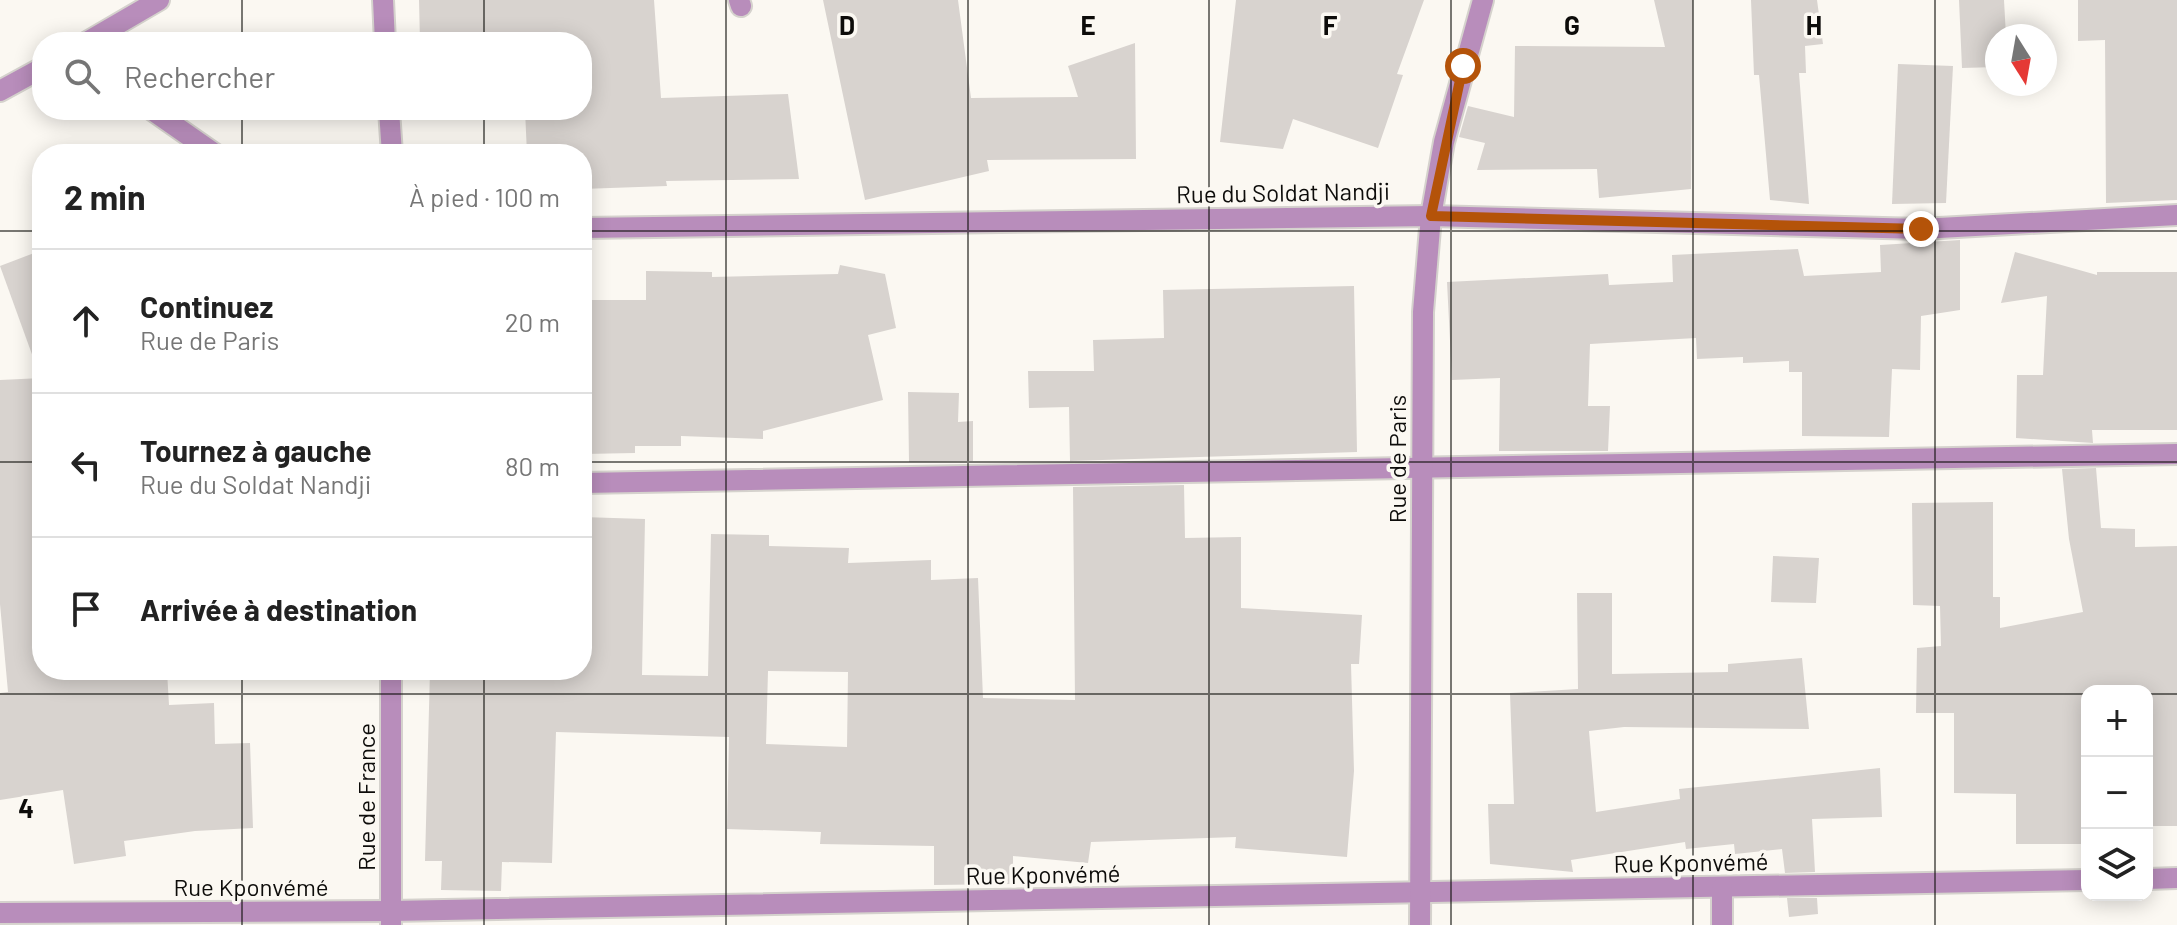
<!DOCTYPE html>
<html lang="fr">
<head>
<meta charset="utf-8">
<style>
	body { margin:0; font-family:Barlow,sans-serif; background:#f6f6f6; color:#222 }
	.controls { position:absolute; right:24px; bottom:24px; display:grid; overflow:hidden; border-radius:16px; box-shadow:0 4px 20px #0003 }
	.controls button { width:72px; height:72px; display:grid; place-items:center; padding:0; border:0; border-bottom:2px solid #e0e0e0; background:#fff; color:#222; font:40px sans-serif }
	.compass { position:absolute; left:1985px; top:24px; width:72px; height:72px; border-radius:50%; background:#fff; box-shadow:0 4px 20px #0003; rotate:169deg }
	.stop { position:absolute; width:24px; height:24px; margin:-18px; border:6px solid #b45309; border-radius:50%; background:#fff }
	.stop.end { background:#b45309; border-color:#fff; box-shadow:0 2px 8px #0008 }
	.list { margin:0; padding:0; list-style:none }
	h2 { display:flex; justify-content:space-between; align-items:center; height:104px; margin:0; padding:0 32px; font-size:34px }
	h2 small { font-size:26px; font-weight:400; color:#767676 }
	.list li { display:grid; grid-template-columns:52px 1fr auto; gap:24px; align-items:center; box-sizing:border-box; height:144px; padding:0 32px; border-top:2px solid #e0e0e0 }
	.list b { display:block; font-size:30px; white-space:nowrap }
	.list p { margin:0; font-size:26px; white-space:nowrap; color:#767676 }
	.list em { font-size:26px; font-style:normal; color:#767676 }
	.icon { flex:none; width:44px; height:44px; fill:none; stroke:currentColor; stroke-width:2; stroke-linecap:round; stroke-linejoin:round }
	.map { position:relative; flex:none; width:2177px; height:925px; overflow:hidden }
	.search { position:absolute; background:#fff; box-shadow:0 4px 20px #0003; left:32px; top:32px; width:560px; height:88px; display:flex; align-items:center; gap:20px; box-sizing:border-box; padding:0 28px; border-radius:32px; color:#767676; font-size:30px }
	.panel { position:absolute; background:#fff; box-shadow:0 4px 20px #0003; left:32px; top:144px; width:560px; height:536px; border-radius:32px }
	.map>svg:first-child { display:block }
</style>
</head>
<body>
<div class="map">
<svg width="2177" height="925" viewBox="0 0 2177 925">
	<rect width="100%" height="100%" fill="#fbf8f2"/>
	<g fill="#d8d3cf" fill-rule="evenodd">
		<path d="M419,0H654L661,98L788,94L799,179L666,181L667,186L582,189V154H527L525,110H582V42H420Z"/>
		<path d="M823,0H958L971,98L1078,97L1068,66L1135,43L1136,159L987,160L989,171L865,200Z"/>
		<path d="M1236,0H1424L1397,74L1403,75L1378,148L1293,119L1283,149L1220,142Z"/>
		<path d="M1654,0H1693L1691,189L1599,198L1597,169L1477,170L1485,143L1459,137L1468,106L1514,117L1515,46L1665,47Z"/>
		<path d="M1751,0H1817L1823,44L1805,46L1806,73H1799L1809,204L1770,200L1759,75H1754Z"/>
		<path d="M1959,0H2004L2006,36H1997V67L1962,68Z"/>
		<path d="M2078,0H2177V200L2106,203L2105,40L2078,41Z"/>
		<path d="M1898,64L1953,66L1946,203L1892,204Z"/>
		<path d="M1960,240V310L1921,316L1920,370L1892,369L1889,437L1802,436V372H1789V361L1743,363V357L1697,359L1696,338L1590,344L1588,406H1610L1608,451H1499L1500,378L1452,380L1447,282L1608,274L1609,285L1673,282L1672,255L1798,249L1804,276L1881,272L1880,245Z"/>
		<path d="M42,250V370L38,371L0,266Z"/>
		<path d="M2015,252L2097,275V272H2177V430H2092L2093,443L2016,438L2017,375H2043L2047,296L2001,303Z"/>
		<path d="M840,265L885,274L896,328L868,335L883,400L763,431V439L681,436V446H635V453L584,454V300H646V271L712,272V277L838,274Z"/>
		<path d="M1354,286L1357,452L1070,461L1069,407L1029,408L1028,371H1094L1093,340L1164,338L1163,290Z"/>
		<path d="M42,378V670H119V673L167,671L169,705L214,703L215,744L250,743L253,828L195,831L124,841L126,856L74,864L63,790L0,800V693L8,692L0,604V380Z"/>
		<path d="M908,392L959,393L958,422L973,421V461L909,462Z"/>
		<path d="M2096,468L2101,528L2135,529V547L2177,546V826H2147V691H2087V844H2016V794L1954,793V713H1916L1917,648L1941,646L1940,606L1913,605L1912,503L1993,502V597H2000V628L2083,612L2069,539L2062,469Z"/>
		<path d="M1184,485L1185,538L1241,537V608L1362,615L1359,664H1351L1354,771L1347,857L1235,848L1236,837L1091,842L1088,863L1013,856V884L934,885V846L820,844L821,832L727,829L729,737L556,732L552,863L502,862L501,891L441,890L442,861H425L430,670H582V517L645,519L642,675L708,676L711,534L769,535V546L849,548L848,563L931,560V580L978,578L983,698L1075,700L1073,487ZM768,671L848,672L847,747L766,744Z"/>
		<path d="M1773,556L1819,558L1816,603L1771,602Z"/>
		<path d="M1577,593H1612V674L1728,672V664L1802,658L1809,729L1624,727L1589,731L1596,812L1680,799L1679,789L1880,768L1882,817L1812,819L1815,872L1785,873L1782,849L1735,854L1734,844L1686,849L1685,842L1571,860L1573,872L1490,864L1488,804H1514L1510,693L1578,689Z"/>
		<path d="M1787,898H1817L1818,914L1789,917Z"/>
	</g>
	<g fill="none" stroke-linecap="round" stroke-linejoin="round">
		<defs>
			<path id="service" d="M739,0L741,6"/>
			<g id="minor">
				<path d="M152,110L215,154"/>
				<path d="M582,228L1431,216L1921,229L2177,215"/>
				<path d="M582,483L2177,454"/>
				<path d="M2147,879L2177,878"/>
				<path d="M0,913L391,911L2087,880"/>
				<path d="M1722,925V888"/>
			</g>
			<g id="tertiary">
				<path d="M383,0L385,42"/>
				<path d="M87,42L159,0"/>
				<path d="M0,91L42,68"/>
				<path d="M389,110L392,154"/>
				<path d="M391,925V670"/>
				<path d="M1420,925L1423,312L1431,216L1444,142L1483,0"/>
			</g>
		</defs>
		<use href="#service" stroke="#d5d2cd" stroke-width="24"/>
		<use href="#minor" stroke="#d5d2cd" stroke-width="24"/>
		<use href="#tertiary" stroke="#d5d2cd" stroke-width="24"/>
		<use href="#service" stroke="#b88dbb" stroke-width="20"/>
		<use href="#minor" stroke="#b88dbb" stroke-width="20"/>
		<use href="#tertiary" stroke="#b88dbb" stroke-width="20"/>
	</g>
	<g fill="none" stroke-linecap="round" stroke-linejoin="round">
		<path stroke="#b45309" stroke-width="10" d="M1463,66L1431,216L1921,229"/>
	</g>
	<path fill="none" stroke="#0d0c0a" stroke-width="2" stroke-opacity="0.55" d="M242,0V42M484,0V42M726,0V925M968,0V925M1209,0V925M1451,0V925M1693,0V925M1935,0V925M242,110V154M484,110V154M0,231H42M582,231H2177M0,462H42M582,462H2177M242,670V925M484,670V925M0,694H2087M2147,694H2177"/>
	<g text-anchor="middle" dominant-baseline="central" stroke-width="7" stroke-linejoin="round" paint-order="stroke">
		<g font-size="24" fill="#0d0c0a" stroke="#fbf8f2">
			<text transform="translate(1283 192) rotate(-1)">Rue du Soldat Nandji</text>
			<text transform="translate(1396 459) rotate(-90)">Rue de Paris</text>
			<text transform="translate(365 797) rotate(-90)">Rue de France</text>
			<text transform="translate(1691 862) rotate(-1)">Rue Kponvémé</text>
			<text transform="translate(1043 874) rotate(-1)">Rue Kponvémé</text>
			<text x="251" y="886">Rue Kponvémé</text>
		</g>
	</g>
	<g font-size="26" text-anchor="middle" font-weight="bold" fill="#0d0c0a" stroke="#fbf8f2" stroke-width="7" stroke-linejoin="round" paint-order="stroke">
		<text x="847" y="35">D</text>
		<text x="1088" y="35">E</text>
		<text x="1330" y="35">F</text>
		<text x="1572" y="35">G</text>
		<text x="1814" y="35">H</text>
		<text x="26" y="818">4</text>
	</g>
</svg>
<div class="controls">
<button>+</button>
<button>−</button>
<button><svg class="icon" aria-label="layers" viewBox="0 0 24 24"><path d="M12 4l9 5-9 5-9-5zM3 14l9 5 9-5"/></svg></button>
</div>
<svg class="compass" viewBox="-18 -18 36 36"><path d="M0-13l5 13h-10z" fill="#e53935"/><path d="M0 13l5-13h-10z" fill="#767676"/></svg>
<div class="stop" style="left:1463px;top:66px"></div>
<div class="stop end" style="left:1921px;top:229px"></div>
<div class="search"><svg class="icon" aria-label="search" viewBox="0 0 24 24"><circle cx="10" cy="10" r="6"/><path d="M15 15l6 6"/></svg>Rechercher</div>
<section class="panel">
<h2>2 min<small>À pied · 100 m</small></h2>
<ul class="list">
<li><svg class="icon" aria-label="ahead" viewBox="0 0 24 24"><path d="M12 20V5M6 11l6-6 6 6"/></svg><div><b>Continuez</b><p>Rue de Paris</p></div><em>20 m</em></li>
<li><svg class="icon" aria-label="left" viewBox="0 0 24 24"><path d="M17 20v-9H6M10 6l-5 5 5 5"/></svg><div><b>Tournez à gauche</b><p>Rue du Soldat Nandji</p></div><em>80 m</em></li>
<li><svg class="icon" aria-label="arrive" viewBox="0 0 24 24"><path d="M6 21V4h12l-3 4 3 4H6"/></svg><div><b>Arrivée à destination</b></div></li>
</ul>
</section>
</div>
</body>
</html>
